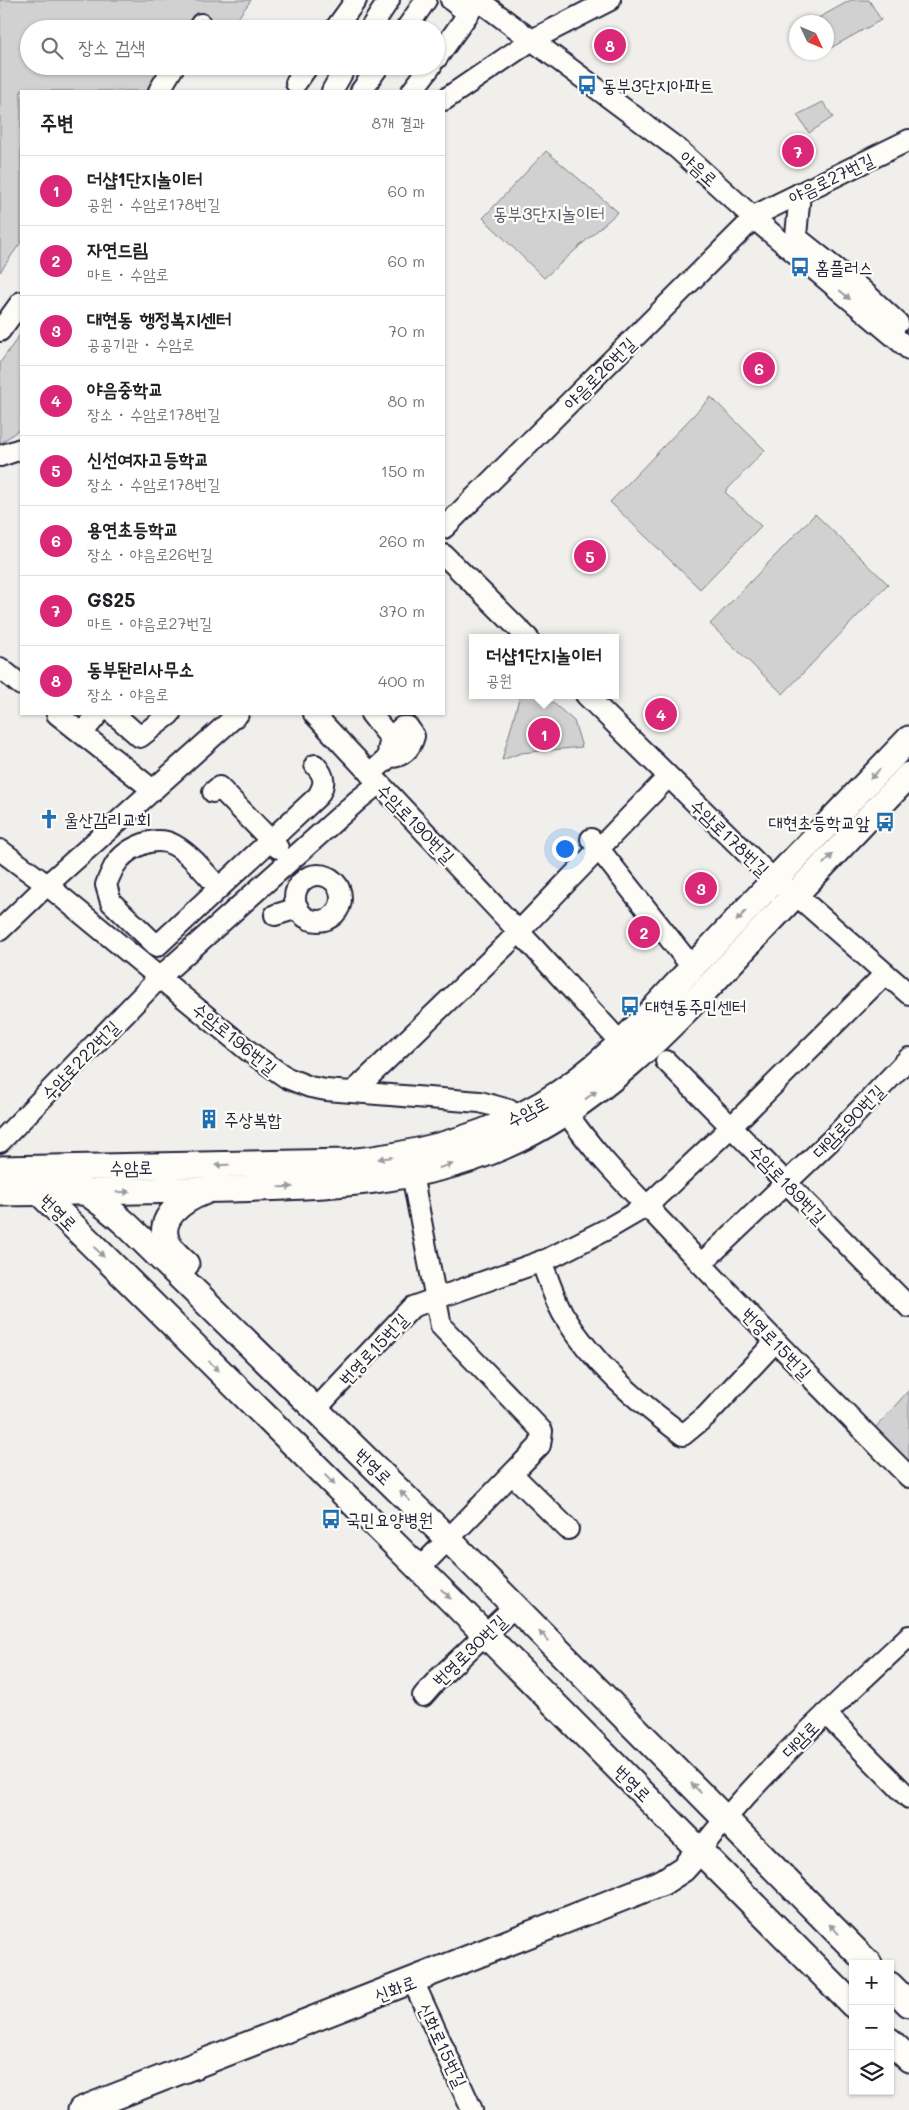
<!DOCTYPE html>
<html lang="ko">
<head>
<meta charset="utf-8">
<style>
	body { margin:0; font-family:Mali,"Poor Story",sans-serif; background:#f2f2f2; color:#202124 }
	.controls { position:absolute; right:15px; bottom:15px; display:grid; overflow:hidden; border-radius:0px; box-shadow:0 1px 4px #0004 }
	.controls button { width:45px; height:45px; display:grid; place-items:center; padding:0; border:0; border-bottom:1px solid #e0e0e0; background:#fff; color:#202124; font:25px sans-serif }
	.compass { position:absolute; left:789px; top:15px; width:45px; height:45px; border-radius:50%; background:#fff; box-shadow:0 1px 4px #0004; rotate:134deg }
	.you { position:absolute; left:564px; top:848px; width:18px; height:18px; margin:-12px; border:4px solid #fff; border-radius:50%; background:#1a73e8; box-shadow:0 0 0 8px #1a73e833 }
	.badge { display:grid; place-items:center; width:32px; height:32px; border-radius:50%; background:#db2777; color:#fff; font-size:16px; font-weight:700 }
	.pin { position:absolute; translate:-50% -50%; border:2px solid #fff; box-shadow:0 1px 5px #0006 }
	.popup { position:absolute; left:469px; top:634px; width:150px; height:65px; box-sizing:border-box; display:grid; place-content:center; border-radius:0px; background:#fff; filter:drop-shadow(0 1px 4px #0005); font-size:16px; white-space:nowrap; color:#757577 }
	.popup b { font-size:19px; color:#202124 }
	.popup::after { content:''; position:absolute; left:50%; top:100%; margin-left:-10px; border:10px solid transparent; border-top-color:#fff }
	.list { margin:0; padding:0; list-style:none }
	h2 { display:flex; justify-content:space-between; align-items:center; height:65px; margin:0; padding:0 20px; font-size:21px }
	h2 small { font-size:16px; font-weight:400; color:#757577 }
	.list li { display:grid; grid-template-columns:32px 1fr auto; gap:15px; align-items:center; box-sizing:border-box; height:70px; padding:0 20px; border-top:1px solid #e0e0e0 }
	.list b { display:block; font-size:19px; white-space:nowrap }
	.list p { margin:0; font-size:16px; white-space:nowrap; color:#757577 }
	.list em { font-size:16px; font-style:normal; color:#757577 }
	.icon { flex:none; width:28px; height:28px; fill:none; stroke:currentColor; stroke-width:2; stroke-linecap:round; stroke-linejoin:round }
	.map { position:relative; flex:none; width:909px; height:2110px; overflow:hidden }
	.search { position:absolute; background:#fff; box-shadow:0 1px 4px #0004; left:20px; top:20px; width:425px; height:55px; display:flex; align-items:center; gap:12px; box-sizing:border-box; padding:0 18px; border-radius:28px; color:#757577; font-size:19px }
	.panel { position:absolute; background:#fff; box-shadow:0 1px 4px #0004; left:20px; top:90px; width:425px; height:625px; border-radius:0px }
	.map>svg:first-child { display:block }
</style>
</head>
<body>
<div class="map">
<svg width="909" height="2110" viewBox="0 0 909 2110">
	<rect width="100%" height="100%" fill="#f0efec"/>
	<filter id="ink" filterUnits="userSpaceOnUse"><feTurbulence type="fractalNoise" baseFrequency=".02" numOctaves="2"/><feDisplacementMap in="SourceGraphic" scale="10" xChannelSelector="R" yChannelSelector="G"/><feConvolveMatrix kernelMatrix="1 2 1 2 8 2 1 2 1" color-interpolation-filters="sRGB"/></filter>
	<g filter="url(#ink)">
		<g fill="#d2d1d1" stroke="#7a7a86">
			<path d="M0,0H251L230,29H29V66H177L159,91H21V242L0,272Z"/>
			<path d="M851,0H869L881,20L827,50L826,22H811Z"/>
			<path d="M823,102L833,117L809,133L797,115Z"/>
			<path d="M546,151L618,212L544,278L483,218Z"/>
			<path d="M21,333V428L0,444V363Z"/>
			<path d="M711,397L765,450L725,492L761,526L700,589L610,502Z"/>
			<path d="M815,514L888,584L783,694L710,624Z"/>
			<path d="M520,695H532L552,702L574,721L582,747L521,753L502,760Z"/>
			<path d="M909,1390V1477L868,1436Z"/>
		</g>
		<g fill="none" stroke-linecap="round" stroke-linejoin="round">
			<defs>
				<g id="minor">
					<path d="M451,0L468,13"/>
					<path d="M478,0L678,149L757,221L909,349"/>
					<path d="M198,29L201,24"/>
					<path d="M335,29L356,0"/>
					<path d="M370,29L389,0"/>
					<path d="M406,29L426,0"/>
					<path d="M436,59L478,0"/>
					<path d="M296,83L308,66"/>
					<path d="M159,91L174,66"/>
					<path d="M332,91L346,66"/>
					<path d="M361,91L379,66"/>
					<path d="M412,91L431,66"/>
					<path d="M444,100L532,40L610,0"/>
					<path d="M796,236L800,193"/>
					<path d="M800,240L861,289L898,323"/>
					<path d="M0,331L21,302"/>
					<path d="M0,456L21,449"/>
					<path d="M444,528L758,214L909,140"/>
					<path d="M444,555L528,638"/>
					<path d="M0,668L21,685"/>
					<path d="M586,695L774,880L795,894L909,994"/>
					<path d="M57,714L153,790"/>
					<path d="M114,714L140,737L170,714"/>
					<path d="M314,714L535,949L620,1042L633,1047"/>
					<path d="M371,714L392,740"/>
					<path d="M88,726L98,714"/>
					<path d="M370,774L389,757C402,758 411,748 414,736L408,727H402C394,734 386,746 389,757"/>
					<path d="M213,792L219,787L278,848"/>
					<path d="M591,839L692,967"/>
					<path d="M0,850L47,885L251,1053L287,1078L310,1087L326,1090L480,1102L509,1110L516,1118"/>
					<circle cx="318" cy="898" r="23"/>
					<path d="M219,888C205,873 192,855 174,845C154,834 124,849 114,867C111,873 108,879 106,885L111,902L157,946L318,796C326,783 325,776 315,765"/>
					<path d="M275,915L298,908"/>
					<path d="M0,930L47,885L238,714"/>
					<path d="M666,1061L909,1307"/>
					<path d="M353,1092L506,945L668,777"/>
					<path d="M567,1113C597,1158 637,1195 674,1235C751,1318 830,1397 909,1477"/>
					<path d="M0,1142L160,977L358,800L378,784"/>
					<path d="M412,1174L441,1326L542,1431L540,1445L420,1568"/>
					<path d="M541,1261C548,1278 554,1298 563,1314C593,1364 636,1400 683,1435L706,1416L775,1342"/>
					<path d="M701,1264L830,1141L909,1058"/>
					<path d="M316,1409L412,1307L548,1259L609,1228L647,1206L732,1126L885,974"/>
					<path d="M513,1475L568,1529"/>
					<path d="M423,1696L438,1679L515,1606"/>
					<path d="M826,1714L909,1798"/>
					<path d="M700,1850C762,1771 836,1704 909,1636"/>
					<path d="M413,1981L472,2110"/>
				</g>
				<g id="major">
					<path d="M0,1169L348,1162C417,1155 482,1139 542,1104C606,1067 653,1009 703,956C771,883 840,811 909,739"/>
					<path d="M32,1169V1179L39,1192L455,1604L853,2005"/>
					<path d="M32,1169C71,1178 100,1200 129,1227L448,1539L869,1964"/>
					<path d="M0,1193C77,1192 153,1191 230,1189C322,1186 416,1184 502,1147C605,1103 680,1017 755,937C806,883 857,829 909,775"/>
					<path d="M186,1264C180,1258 172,1252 168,1244C154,1218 185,1199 204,1192"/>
					<path d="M890,1985L909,2004"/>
					<path d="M890,2041L909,2059"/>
					<path d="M81,2110L663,1882L683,1869L700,1850"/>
				</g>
			</defs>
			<use href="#minor" stroke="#22223b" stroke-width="24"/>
			<use href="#major" stroke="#22223b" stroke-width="29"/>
			<use href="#minor" stroke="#fdfcf7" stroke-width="20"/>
			<use href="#major" stroke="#fdfcf7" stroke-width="25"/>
		</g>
		<defs><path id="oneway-solid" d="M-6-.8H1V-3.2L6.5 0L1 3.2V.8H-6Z" transform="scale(1.25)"/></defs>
		<g fill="#9a9aa2">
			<use href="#oneway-solid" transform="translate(845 295) rotate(41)"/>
			<use href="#oneway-solid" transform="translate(875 774) rotate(134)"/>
			<use href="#oneway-solid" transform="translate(828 859) rotate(-46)"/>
			<use href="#oneway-solid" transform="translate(741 916) rotate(133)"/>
			<use href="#oneway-solid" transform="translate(591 1095) rotate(-36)"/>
			<use href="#oneway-solid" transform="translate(385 1158) rotate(173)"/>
			<use href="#oneway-solid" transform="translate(222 1165) rotate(179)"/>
			<use href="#oneway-solid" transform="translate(446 1166) rotate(-16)"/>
			<use href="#oneway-solid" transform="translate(286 1187) rotate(-2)"/>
			<use href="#oneway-solid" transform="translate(123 1192) rotate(-1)"/>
			<use href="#oneway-solid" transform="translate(99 1252) rotate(45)"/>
			<use href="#oneway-solid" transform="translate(214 1366) rotate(45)"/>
			<use href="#oneway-solid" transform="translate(330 1480) rotate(44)"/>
			<use href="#oneway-solid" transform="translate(405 1496) rotate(-136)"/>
			<use href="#oneway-solid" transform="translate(446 1594) rotate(45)"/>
			<use href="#oneway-solid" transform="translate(544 1636) rotate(-135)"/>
			<use href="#oneway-solid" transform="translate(696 1788) rotate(-135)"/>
			<use href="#oneway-solid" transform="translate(834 1929) rotate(-134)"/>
		</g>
	</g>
	<defs>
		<symbol id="bus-bare" viewBox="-9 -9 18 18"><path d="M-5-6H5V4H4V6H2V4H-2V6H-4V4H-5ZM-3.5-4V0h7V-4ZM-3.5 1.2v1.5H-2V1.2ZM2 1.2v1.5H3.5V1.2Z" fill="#1f6fb2" stroke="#fdfcf7" stroke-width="2.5" paint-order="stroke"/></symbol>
		<symbol id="church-bare" viewBox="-9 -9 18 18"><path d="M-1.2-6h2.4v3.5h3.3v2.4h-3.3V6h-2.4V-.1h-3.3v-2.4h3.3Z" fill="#1f6fb2" stroke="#fdfcf7" stroke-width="2.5" paint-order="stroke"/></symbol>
		<symbol id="building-bare" viewBox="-9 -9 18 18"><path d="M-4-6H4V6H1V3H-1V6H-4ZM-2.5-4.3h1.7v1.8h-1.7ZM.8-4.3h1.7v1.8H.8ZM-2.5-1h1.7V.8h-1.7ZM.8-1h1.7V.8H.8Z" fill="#1f6fb2" stroke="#fdfcf7" stroke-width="2.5" paint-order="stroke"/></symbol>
	</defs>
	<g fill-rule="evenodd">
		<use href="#bus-bare" x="573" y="71" width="28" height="28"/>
		<use href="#bus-bare" x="786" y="253" width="28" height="28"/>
		<use href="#church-bare" x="35" y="805" width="28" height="28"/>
		<use href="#bus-bare" x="871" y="808" width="28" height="28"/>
		<use href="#bus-bare" x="616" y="992" width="28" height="28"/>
		<use href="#building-bare" x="195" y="1105" width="28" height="28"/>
		<use href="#bus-bare" x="317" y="1505" width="28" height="28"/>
	</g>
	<g text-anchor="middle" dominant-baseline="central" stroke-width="4.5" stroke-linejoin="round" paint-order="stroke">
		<g font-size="18" fill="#22223b" stroke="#fdfcf7" text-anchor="start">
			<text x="602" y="85">동부3단지아파트</text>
			<text x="815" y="267">홈플러스</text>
			<text x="64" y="819">울산감리교회</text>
			<text x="870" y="822" text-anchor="end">대현초등학교앞</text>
			<text x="645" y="1006">대현동주민센터</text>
			<text x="224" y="1119">주상복합</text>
			<text x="346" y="1519">국민요양병원</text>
		</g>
		<g font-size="18" fill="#22223b" stroke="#fdfcf7">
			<text transform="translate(699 168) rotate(42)">야음로</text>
			<text transform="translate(831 178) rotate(-26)">야음로27번길</text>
			<text transform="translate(599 373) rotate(-45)">야음로26번길</text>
			<text transform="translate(416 823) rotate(46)">수암로190번길</text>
			<text transform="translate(730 837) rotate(44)">수암로178번길</text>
			<text transform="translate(235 1038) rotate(39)">수암로196번길</text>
			<text transform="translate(80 1060) rotate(-46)">수암로222번길</text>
			<text transform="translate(527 1111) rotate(-28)">수암로</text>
			<text transform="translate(848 1121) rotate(-46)">대암로90번길</text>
			<text transform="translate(131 1167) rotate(-1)">수암로</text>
			<text transform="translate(788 1184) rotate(46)">수암로189번길</text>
			<text transform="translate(59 1212) rotate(45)">번영로</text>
			<text transform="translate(777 1343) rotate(46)">번영로15번길</text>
			<text transform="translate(373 1349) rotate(-47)">번영로15번길</text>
			<text transform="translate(374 1466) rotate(44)">번영로</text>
			<text transform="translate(469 1650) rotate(-44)">번영로30번길</text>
			<text transform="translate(800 1739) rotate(-45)">대암로</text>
			<text transform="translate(633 1783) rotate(45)">번영로</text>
			<text transform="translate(395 1988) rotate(-21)">신화로</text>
			<text transform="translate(443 2045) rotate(65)">신화로15번길</text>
		</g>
		<g font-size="18" fill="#575768" stroke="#fdfcf7">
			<text x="549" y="213">동부3단지놀이터</text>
		</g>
	</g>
</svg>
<div class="controls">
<button>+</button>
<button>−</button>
<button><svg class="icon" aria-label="layers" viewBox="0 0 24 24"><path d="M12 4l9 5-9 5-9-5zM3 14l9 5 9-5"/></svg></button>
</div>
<svg class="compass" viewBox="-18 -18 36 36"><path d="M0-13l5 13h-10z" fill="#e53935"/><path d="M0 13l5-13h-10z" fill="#757577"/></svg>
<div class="you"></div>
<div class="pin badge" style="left:544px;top:734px">1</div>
<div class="popup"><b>더샵1단지놀이터</b>공원</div>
<div class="pin badge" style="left:644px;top:932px">2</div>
<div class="pin badge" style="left:701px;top:888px">3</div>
<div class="pin badge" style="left:661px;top:714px">4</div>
<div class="pin badge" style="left:590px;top:556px">5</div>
<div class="pin badge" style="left:759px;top:368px">6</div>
<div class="pin badge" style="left:798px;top:151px">7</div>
<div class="pin badge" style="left:610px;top:45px">8</div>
<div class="search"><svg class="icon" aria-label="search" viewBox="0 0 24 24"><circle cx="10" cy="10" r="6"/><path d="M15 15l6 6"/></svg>장소 검색</div>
<section class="panel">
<h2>주변<small>8개 결과</small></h2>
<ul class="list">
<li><span class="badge">1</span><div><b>더샵1단지놀이터</b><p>공원 · 수암로178번길</p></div><em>60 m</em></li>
<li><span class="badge">2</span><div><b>자연드림</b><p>마트 · 수암로</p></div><em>60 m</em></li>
<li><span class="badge">3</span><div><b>대현동 행정복지센터</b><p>공공기관 · 수암로</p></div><em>70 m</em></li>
<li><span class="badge">4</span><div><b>야음중학교</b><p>장소 · 수암로178번길</p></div><em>80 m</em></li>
<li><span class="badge">5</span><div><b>신선여자고등학교</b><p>장소 · 수암로178번길</p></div><em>150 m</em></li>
<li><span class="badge">6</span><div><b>용연초등학교</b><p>장소 · 야음로26번길</p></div><em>260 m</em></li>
<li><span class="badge">7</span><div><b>GS25</b><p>마트 · 야음로27번길</p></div><em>370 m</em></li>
<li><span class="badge">8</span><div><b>동부돤리사무소</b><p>장소 · 야음로</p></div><em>400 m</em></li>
</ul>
</section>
</div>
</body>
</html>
